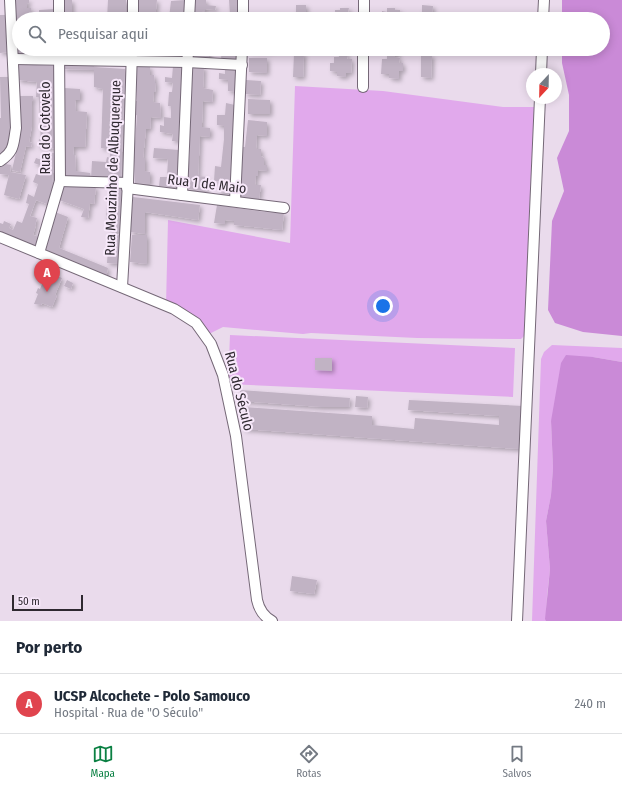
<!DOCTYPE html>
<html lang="pt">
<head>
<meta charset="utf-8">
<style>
	body { margin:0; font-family:"Fira Sans Condensed",sans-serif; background:#f2f2f3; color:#1f2937 }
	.compass { position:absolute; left:526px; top:68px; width:36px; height:36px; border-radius:50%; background:#fff; box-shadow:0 2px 10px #0003; rotate:202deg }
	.scale { position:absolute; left:12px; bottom:10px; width:71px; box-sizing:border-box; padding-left:4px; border:2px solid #2f2930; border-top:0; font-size:11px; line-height:14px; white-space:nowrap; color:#2f2930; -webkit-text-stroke:3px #f7e8fa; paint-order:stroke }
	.you { position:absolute; left:383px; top:306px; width:14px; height:14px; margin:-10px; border:3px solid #fff; border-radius:50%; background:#1a73e8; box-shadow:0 0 0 6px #1a73e833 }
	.badge { display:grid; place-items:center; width:26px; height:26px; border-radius:50%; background:#0b8043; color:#fff; font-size:13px; font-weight:700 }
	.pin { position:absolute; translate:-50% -33px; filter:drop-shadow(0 1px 2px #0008) }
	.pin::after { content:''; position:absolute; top:21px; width:14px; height:12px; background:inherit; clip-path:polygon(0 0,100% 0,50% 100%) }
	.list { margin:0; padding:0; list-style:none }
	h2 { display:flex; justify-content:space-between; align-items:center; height:52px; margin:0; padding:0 16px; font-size:17px }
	h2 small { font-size:13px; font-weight:400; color:#747a83 }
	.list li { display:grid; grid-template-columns:26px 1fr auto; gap:12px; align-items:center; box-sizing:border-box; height:60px; padding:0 16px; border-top:1px solid #e0e1e3 }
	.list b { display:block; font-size:15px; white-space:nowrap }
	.list p { margin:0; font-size:13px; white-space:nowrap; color:#747a83 }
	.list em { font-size:13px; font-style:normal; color:#747a83 }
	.icon { flex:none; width:22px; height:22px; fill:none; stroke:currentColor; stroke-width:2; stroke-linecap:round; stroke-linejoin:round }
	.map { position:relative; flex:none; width:622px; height:621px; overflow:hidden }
	.search { position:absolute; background:#fff; box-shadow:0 2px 10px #0003; left:12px; right:12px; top:12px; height:44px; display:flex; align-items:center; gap:10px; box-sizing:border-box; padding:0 14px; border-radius:22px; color:#747a83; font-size:15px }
	.sheet { height:112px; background:#fff }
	nav { display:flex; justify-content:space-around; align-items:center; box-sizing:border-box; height:56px; border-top:1px solid #e0e1e3; background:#fff; font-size:11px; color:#747a83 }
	nav a { display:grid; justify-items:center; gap:2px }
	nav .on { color:#0b8043 }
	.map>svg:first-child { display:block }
</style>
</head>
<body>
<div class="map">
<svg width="622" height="621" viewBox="0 0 622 621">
	<defs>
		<filter id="shadow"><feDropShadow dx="2.5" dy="2.5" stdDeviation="2" flood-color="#0004"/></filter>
	</defs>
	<rect width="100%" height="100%" fill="#eadbec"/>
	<g fill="#e1a9ec">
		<path d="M295,86L383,91L503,107H534L524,336L521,339L417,338L311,333L303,334L223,327L205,336L166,306L168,220L290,243Z"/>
		<path d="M230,335L515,348L513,397L228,384Z"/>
		<path d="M552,345L622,348V362L593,357L551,421L553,468L551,495L546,521L550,569L547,596L546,621H532L541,359L544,352Z"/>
	</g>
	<g fill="#ca8ad7">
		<path d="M562,0H622V336L583,332L555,323L548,310L552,221L564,191L557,158L569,131V95L562,63V49H603V19H562Z"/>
		<path d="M566,355L593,357L622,362V621H546L545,619L550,569L546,521L551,495L553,468L551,421L561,363Z"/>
	</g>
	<g fill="#c1b3c4" filter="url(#shadow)">
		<path d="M14,0H29V3H27V8H31V19H19V49H53V55H17V25L15,24Z"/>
		<path d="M63,0H72V14H77L78,19H63Z"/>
		<path d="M108,0H126V19H107Z"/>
		<path d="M139,0H157L155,19H140L141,15H139Z"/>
		<path d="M185,0L184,19L169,18L171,1Z"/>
		<path d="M195,0H206V5L216,6L215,10L205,9V12L202,11V13L195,14Z"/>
		<path d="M229,0H238L237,19H216V14L230,15Z"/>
		<rect x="296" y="5" width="10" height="14"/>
		<path d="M422,5L433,6L432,19H422Z"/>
		<path d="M340,8H349L348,12H353V19H331L332,15L335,16V10H340Z"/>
		<path d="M387,8H395V10H400V15H403V19H382V11L387,12Z"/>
		<path d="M55,9V19H39V10Z"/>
		<path d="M0,15H7L9,52L0,53Z"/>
		<rect x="196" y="16" width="6" height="3"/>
		<path d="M63,49H126L125,58L64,57Z"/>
		<path d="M139,49H164L163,59L139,58Z"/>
		<rect x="174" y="49" width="9" height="3"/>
		<rect x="193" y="49" width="16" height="11"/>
		<path d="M222,49H237V59H221Z"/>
		<path d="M251,49H272L271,51H251Z"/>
		<path d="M337,49H347V53L337,52Z"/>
		<path d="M389,49H398V55H388Z"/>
		<path d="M294,53H304L303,77H293Z"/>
		<path d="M421,54L432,55L431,78L421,77Z"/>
		<path d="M339,55H348L347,59H352L351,73H346V77L337,76V72L330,71V63H334V57H339Z"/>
		<path d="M387,55L395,56V57L400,58L399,63H403V71H399V79L389,78V74H381L382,59H387Z"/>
		<path d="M249,58H267V73L249,72Z"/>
		<path d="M63,62L94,64V67L125,69L121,180L91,179L92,161L106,162L107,157L110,158V148H101L103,89L94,87V70L63,69Z"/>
		<path d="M18,64L55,66L54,142H57V149L38,146L39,139L41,140L40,127L39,97H36L37,82L18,80Z"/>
		<path d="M138,65L150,67V75H154L155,83H156L155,92H154L153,102L160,103L161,118L151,117L150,129H146L143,158H145V171L150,172V184L135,183L134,157L137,115H134L135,101H137L136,68Z"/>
		<path d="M173,66L183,67L178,141H172L173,134L160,132V125L164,126V117L171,118V106H168L169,92H172L173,83L165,82V77L172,78Z"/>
		<path d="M192,66L204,67L203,88L213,90L212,102L203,101L202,123V127L210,128V137L200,136L198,176L207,177L206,191L187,189L190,150L188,122Z"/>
		<path d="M225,68H236L235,92L228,91V80L219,79V73L225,74Z"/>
		<path d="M0,77H11L14,119L7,151L0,157V118H1Z"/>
		<path d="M246,80L261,81L260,95L245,94Z"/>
		<path d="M64,88L80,89V100H75L76,111L87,112L85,147H74L73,155H75L76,171L90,173V179L63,178Z"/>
		<path d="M19,96H33V101H32V126L29,142L32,143L31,147L26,146L20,172L12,170L20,135Z"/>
		<path d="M248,99L270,100V114H248Z"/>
		<path d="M226,103L235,105L231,182L214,181L215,166L221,167L224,139V126L217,125V115H225Z"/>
		<path d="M248,120L267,122V136L257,135L256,149H261V156L264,158V165H267V171L258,170V176H256L255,185H261L259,199L240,197L242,147H245Z"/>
		<path d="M154,148L179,150L178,187L159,186L160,177H167L168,159L153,158Z"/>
		<path d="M48,153H57V165H54L52,181L54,182L47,204L36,200L30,216L37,218L35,225H36L33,235L39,237L34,247L0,233V223L3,224L4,221L11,224L9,228L13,230L17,221L22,223L29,204L26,203L28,194L34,197L38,184L33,182L36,174L39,175L41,167L44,169L45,167L34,163L36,158L48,162Z"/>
		<path d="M0,163L11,165L10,172L26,175L19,199L4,195L9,175L0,174Z"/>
		<path d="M218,182L232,183L231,193L218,192Z"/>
		<path d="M64,184L96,187L94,204L90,203L88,218L81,217L84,209L59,200Z"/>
		<path d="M111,187L122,188L120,232H110L111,219H106L107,205H111Z"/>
		<path d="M133,197L200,205L198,220L145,212V234L130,232Z"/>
		<path d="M217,205L265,212L284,213L282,230L234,225V221L225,220V224L214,223Z"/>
		<path d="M55,212L68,217L59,248L108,268L106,278L43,251Z"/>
		<path d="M109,234L120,235V264L107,263Z"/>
		<path d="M132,235H147V264L130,262Z"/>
		<path d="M47,272L62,278L55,295H57L52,307L42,303L41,305L34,304L38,294L36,293L38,288L40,289Z"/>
		<path d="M67,280L73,283L71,289L64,286Z"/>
		<path d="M315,358H332V371L315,370Z"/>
		<path d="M240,390L350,398L349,407H322L240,401Z"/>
		<path d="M356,396L368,397L367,408L355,407Z"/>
		<path d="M409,400L523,406L520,449L243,429L244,407L372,416V425L414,429L415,418L499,425V416L408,410Z"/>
		<path d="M292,576L317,580L314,594L290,591Z"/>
	</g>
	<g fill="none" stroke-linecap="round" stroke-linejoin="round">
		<defs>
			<g id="street">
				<path d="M59,19V0"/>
				<path d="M133,19V0"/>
				<path d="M189,19L190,0"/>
				<path d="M243,19V0"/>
				<path d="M364,19V0"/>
				<path d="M543,19L544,0"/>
				<path d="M14,59L187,62L242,65"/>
				<path d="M541,74L542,49"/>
				<path d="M363,87V49"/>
				<path d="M0,161C15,151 13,144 16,128L10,0"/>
				<path d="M60,181L128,183"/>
				<path d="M127,188L284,208"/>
				<path d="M182,195L188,49"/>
				<path d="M235,201L242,49"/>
				<path d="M0,237L174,309L196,323L211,344L223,375L236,436L257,600C259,609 263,616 272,621"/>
				<path d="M39,253L60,181L59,49"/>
				<path d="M122,287L128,183L132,49"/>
				<path d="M517,621L540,98"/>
			</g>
		</defs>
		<use href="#street" stroke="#756877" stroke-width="12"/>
		<use href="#street" stroke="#fff" stroke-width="10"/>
	</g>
	<g text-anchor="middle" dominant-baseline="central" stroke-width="4" stroke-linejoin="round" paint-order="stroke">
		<g font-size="14" fill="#2f2930" stroke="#f7e8fa">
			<text transform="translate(45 128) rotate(-90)">Rua do Cotovelo</text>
			<text transform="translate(113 168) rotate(-88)">Rua Mouzinho de Albuquerque</text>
			<text transform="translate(207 184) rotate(7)">Rua 1 de Maio</text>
			<text transform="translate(239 391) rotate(76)">Rua do Século</text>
		</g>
	</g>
</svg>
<svg class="compass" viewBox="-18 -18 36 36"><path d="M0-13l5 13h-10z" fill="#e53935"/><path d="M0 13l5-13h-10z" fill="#747a83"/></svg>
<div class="scale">50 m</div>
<div class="you"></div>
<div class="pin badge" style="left:47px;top:292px;background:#e0444e">A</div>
<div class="search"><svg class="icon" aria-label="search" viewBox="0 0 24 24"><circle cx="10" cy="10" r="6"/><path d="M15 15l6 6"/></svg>Pesquisar aqui</div>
</div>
<section class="sheet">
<h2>Por perto<small></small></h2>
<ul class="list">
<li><span class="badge" style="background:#e0444e">A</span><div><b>UCSP Alcochete - Polo Samouco</b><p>Hospital · Rua de &quot;O Século&quot;</p></div><em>240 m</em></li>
</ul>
</section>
<nav>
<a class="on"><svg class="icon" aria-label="map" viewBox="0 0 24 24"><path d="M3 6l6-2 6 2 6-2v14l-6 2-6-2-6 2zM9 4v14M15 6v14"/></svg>Mapa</a>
<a><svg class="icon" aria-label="directions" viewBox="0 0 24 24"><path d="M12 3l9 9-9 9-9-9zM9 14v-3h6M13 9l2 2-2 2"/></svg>Rotas</a>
<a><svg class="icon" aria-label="saved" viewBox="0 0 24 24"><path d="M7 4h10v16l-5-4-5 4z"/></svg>Salvos</a>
</nav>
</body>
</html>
